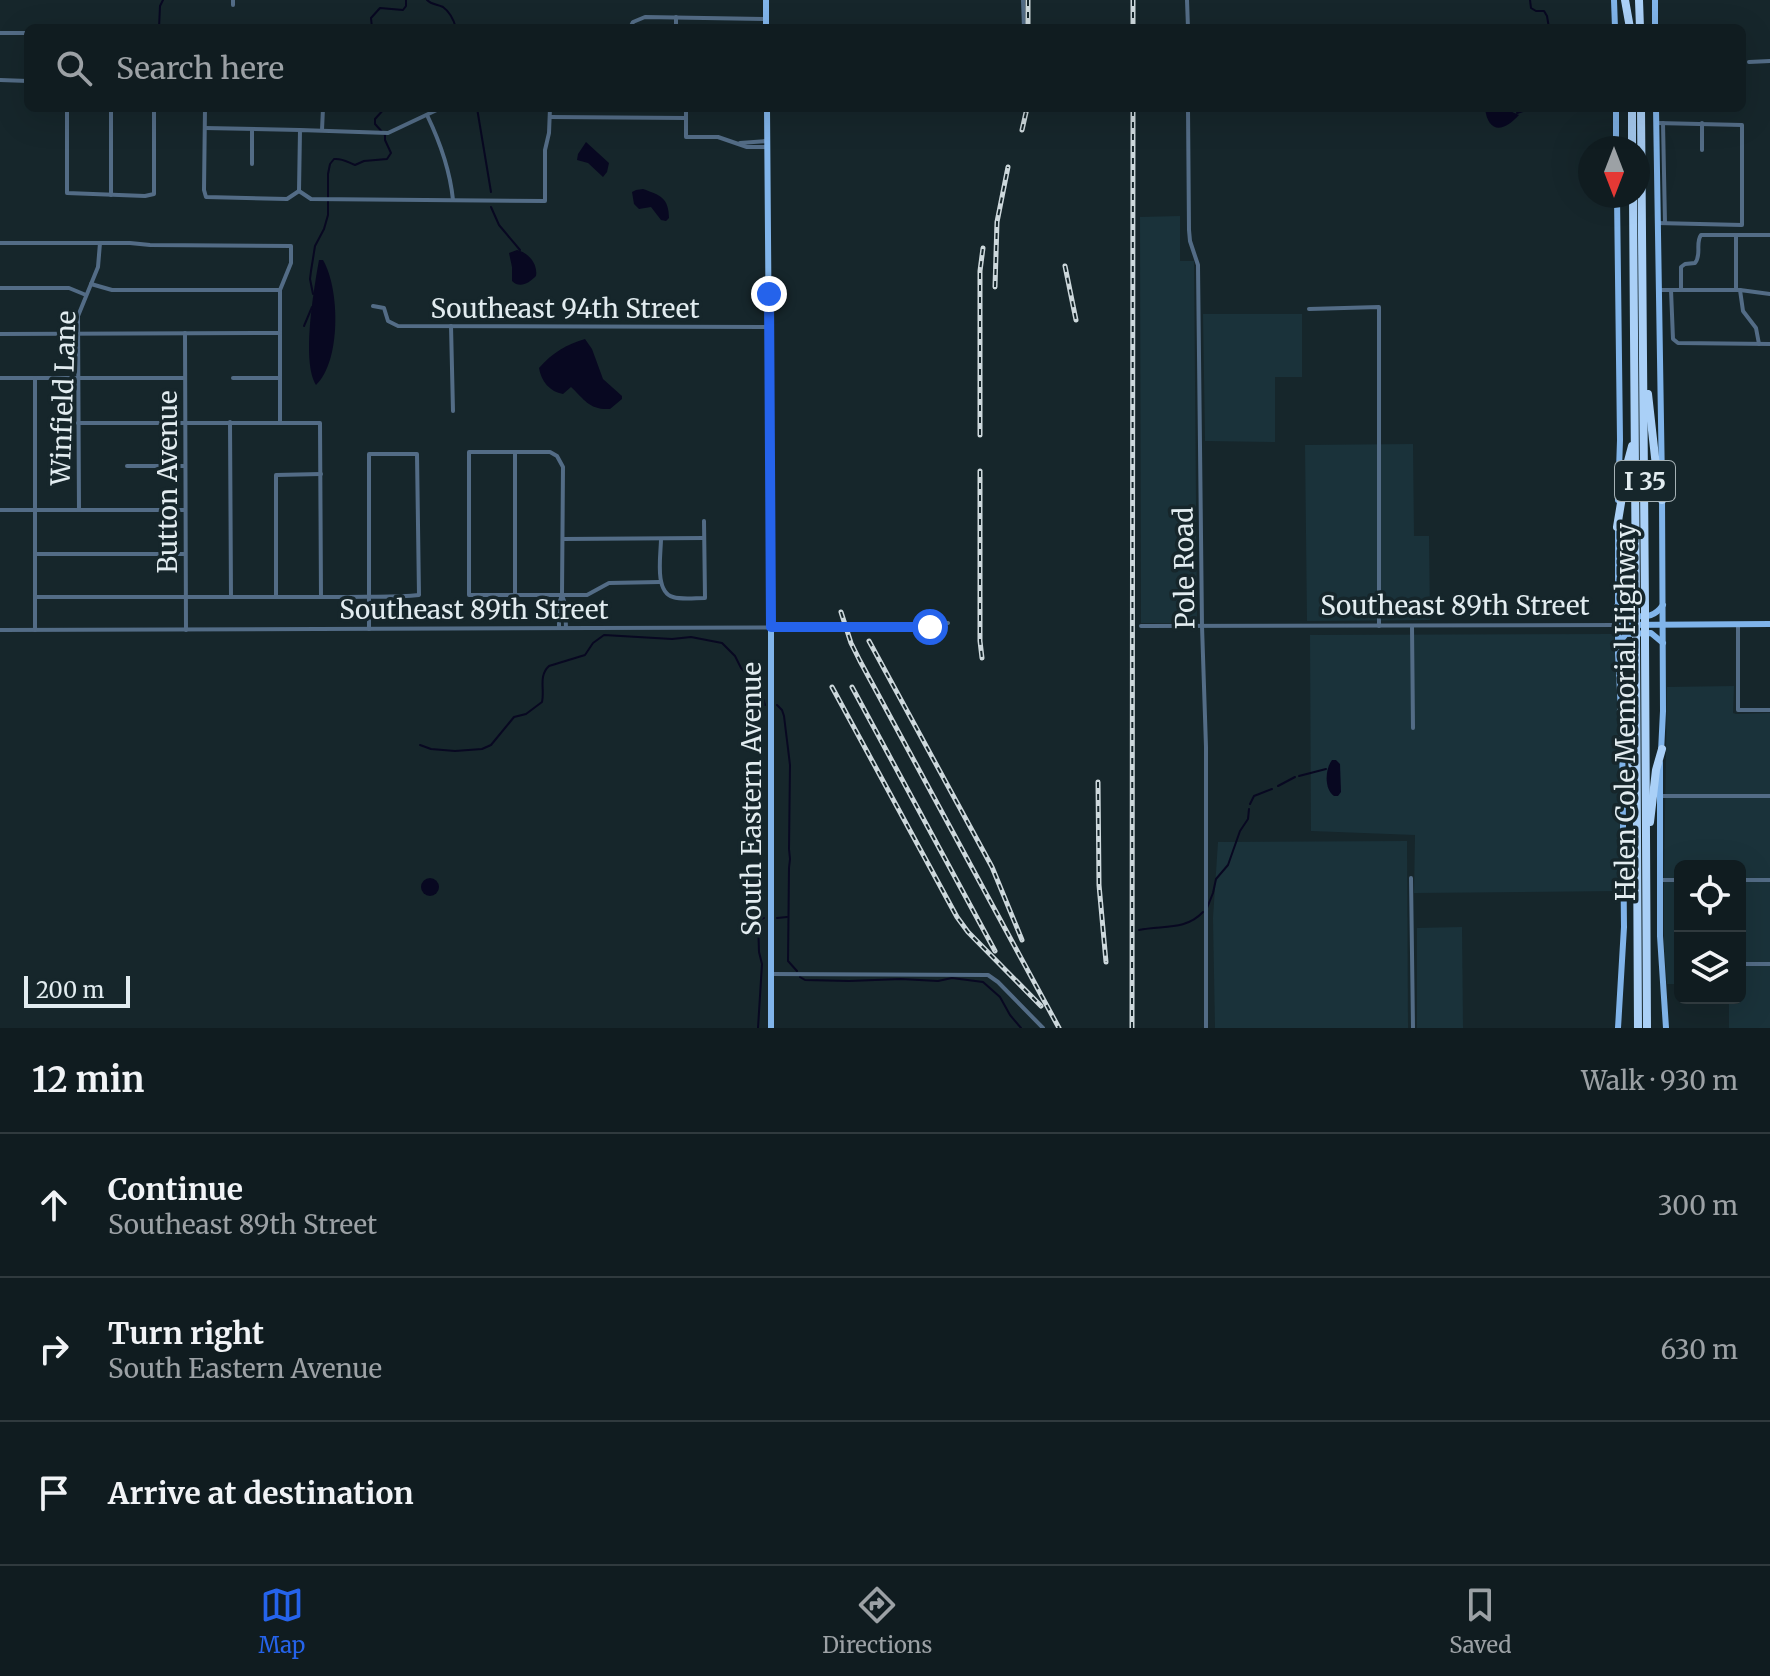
<!DOCTYPE html>
<html lang="en">
<head>
<meta charset="utf-8">
<style>
	body { margin:0; font-family:Merriweather,serif; background:#192529; color:#f1f3f6 }
	.controls { position:absolute; right:24px; bottom:24px; display:grid; overflow:hidden; border-radius:12px; box-shadow:0 8px 32px #0002 }
	.controls button { width:72px; height:72px; display:grid; place-items:center; padding:0; border:0; border-bottom:2px solid #303a3e; background:#101c20; color:#f1f3f6; font:40px sans-serif }
	.compass { position:absolute; left:1578px; top:136px; width:72px; height:72px; border-radius:50%; background:#101c20; box-shadow:0 8px 32px #0002; rotate:180deg }
	.scale { position:absolute; left:24px; bottom:20px; width:106px; box-sizing:border-box; padding-left:8px; border:4px solid #e2ecf0; border-top:0; font-size:22px; line-height:28px; white-space:nowrap; color:#e2ecf0; -webkit-text-stroke:6px #16262b; paint-order:stroke }
	.stop { position:absolute; width:24px; height:24px; margin:-18px; border:6px solid #2563eb; border-radius:50%; background:#fff }
	.stop.end { background:#2563eb; border-color:#fff; box-shadow:0 2px 8px #0008 }
	.list { margin:0; padding:0; list-style:none }
	h2 { display:flex; justify-content:space-between; align-items:center; height:104px; margin:0; padding:0 32px; font-size:34px }
	h2 small { font-size:26px; font-weight:400; color:#9ca1a5 }
	.list li { display:grid; grid-template-columns:52px 1fr auto; gap:24px; align-items:center; box-sizing:border-box; height:144px; padding:0 32px; border-top:2px solid #303a3e }
	.list b { display:block; font-size:30px; white-space:nowrap }
	.list p { margin:0; font-size:26px; white-space:nowrap; color:#9ca1a5 }
	.list em { font-size:26px; font-style:normal; color:#9ca1a5 }
	.icon { flex:none; width:44px; height:44px; fill:none; stroke:currentColor; stroke-width:2; stroke-linecap:round; stroke-linejoin:round }
	.map { position:relative; flex:none; width:1770px; height:1028px; overflow:hidden }
	.search { position:absolute; background:#101c20; box-shadow:0 8px 32px #0002; left:24px; right:24px; top:24px; height:88px; display:flex; align-items:center; gap:20px; box-sizing:border-box; padding:0 28px; border-radius:12px; color:#9ca1a5; font-size:30px }
	.sheet { height:536px; background:#101c20 }
	nav { display:flex; justify-content:space-around; align-items:center; box-sizing:border-box; height:112px; border-top:2px solid #303a3e; background:#101c20; font-size:22px; color:#9ca1a5 }
	nav a { display:grid; justify-items:center; gap:4px }
	nav .on { color:#2563eb }
	.map>svg:first-child { display:block }
</style>
</head>
<body>
<div class="map">
<svg width="1770" height="1028" viewBox="0 0 1770 1028">
	<rect width="100%" height="100%" fill="#16262b"/>
	<g fill="#1a323a">
		<path d="M1180,216V261H1194L1197,623H1141L1140,217Z"/>
		<path d="M1203,314H1302V377H1275V442L1205,441Z"/>
		<path d="M1413,444L1414,536H1429L1430,620L1307,621L1305,445Z"/>
		<path d="M1614,634L1621,752V891L1414,893L1415,835L1311,831L1310,635Z"/>
		<path d="M1734,686L1733,713L1736,714L1770,713V1028H1729V998H1740V866H1680V984H1667L1664,943V874L1667,687Z"/>
		<path d="M1407,841L1408,1028H1215L1213,918L1218,842Z"/>
		<path d="M1462,927L1463,1028H1417V928Z"/>
	</g>
	<g fill="#080821">
		<path d="M1485,108H1503L1519,115C1504,132 1488,134 1485,108Z"/>
		<path d="M586,142L609,163L607,172L603,177L588,163L577,160L578,154Z"/>
		<path d="M643,189C660,195 669,198 669,218L666,221L661,220L651,207L639,209L634,204L632,192L636,190Z"/>
		<path d="M517,250C529,253 538,264 536,276C529,283 520,289 512,281V267L509,253Z"/>
		<path d="M319,260H323C340,289 341,361 316,385C301,362 314,288 319,260Z"/>
		<path d="M585,339L592,349L603,379L622,396V399L610,409C589,410 585,400 571,387L563,394C550,392 541,381 539,368C553,352 566,345 585,339Z"/>
		<path d="M1332,760H1336L1340,764L1341,792L1338,796H1334C1324,789 1325,769 1332,760Z"/>
		<circle cx="430" cy="887" r="9"/>
	</g>
	<g fill="none" stroke-linecap="round" stroke-linejoin="round">
		<g stroke="#080821" stroke-width="2">
			<path d="M427,0C432,5 437,4 443,7C450,12 454,21 456,28"/>
			<path d="M1530,0L1531,8L1536,11H1544L1547,16L1549,28"/>
			<path d="M159,28L160,6L163,0"/>
			<path d="M372,28L371,18L380,8L403,10L406,6V0"/>
			<path d="M477,108L491,192"/>
			<path d="M1517,113L1523,111L1524,108"/>
			<path d="M491,207L499,225L520,250"/>
			<path d="M313,294L310,279L311,271L315,246L324,229L328,215V174L330,164L334,159C343,158 347,162 355,165L364,161L387,159L391,153L385,140V135L375,124V119L385,108"/>
			<path d="M304,326L312,307"/>
			<path d="M777,705L782,710L784,716L790,765L789,849L790,859L789,868L788,961L797,971"/>
			<path d="M420,745L431,749L455,751L482,749L491,745L514,717L526,714L542,702C545,690 538,676 549,666L585,655L593,643L604,635L672,639L691,637L722,643L735,656L741,668L759,686L765,705"/>
			<path d="M1299,776L1326,769"/>
			<path d="M1278,786L1295,777"/>
			<path d="M1250,804L1254,796L1272,789"/>
			<path d="M1207,908L1213,893L1216,879L1228,865L1240,831L1248,819L1249,809"/>
			<path d="M777,918L787,917"/>
			<path d="M1139,930C1163,925 1185,931 1203,912"/>
			<path d="M800,977L805,980L849,981L901,979L938,981L952,978L983,982L1000,997L1010,1015L1021,1028"/>
			<path d="M758,1028L762,964L759,952L758,920L764,918"/>
		</g>
		<g stroke="#536c86" stroke-width="4">
			<path d="M1023,0L1024,28"/>
			<path d="M1187,0L1188,28"/>
			<path d="M233,5V0"/>
			<path d="M500,27V28"/>
			<path d="M434,28V27"/>
			<path d="M630,28L633,22L645,17L766,19"/>
			<path d="M676,28V17"/>
			<path d="M0,33H28"/>
			<path d="M1749,62L1770,61"/>
			<path d="M0,80L28,81"/>
			<path d="M67,108V193L145,196L154,194V108"/>
			<path d="M205,108L204,190L206,197L287,199L299,191"/>
			<path d="M441,108L388,133L300,130L299,191L311,199L545,201V150L549,133L550,108"/>
			<path d="M686,108V137H718L747,147H767"/>
			<path d="M1188,108L1189,230L1190,241L1198,265L1202,626L1206,747V1028"/>
			<path d="M427,115C440,142 450,170 453,200"/>
			<path d="M550,117L686,118"/>
			<path d="M1657,123L1742,125V225L1657,223"/>
			<path d="M1663,123L1665,223"/>
			<path d="M1702,123V150"/>
			<path d="M205,128L300,130"/>
			<path d="M252,129V164"/>
			<path d="M322,130L323,108"/>
			<path d="M740,143L767,141"/>
			<path d="M111,195V108"/>
			<path d="M0,243H130L150,245L291,246V263L280,290V422"/>
			<path d="M91,284L112,290H280"/>
			<path d="M0,288H69L86,295"/>
			<path d="M1658,290H1740L1770,294"/>
			<path d="M1671,290L1673,339L1678,343L1770,344"/>
			<path d="M1681,290V267L1685,264L1695,263C1702,255 1695,243 1701,235H1770"/>
			<path d="M1736,290V235"/>
			<path d="M1740,290L1743,311L1756,328L1759,344"/>
			<path d="M373,306L384,308L388,321L398,326L769,327"/>
			<path d="M1309,309L1379,307V626"/>
			<path d="M451,326L453,411"/>
			<path d="M185,333L186,630"/>
			<path d="M0,334L280,333"/>
			<path d="M0,378H185"/>
			<path d="M233,378H280"/>
			<path d="M230,422L231,597"/>
			<path d="M78,423H320L321,597"/>
			<path d="M515,452V596"/>
			<path d="M127,466H184"/>
			<path d="M0,510H185"/>
			<path d="M79,510L78,316L98,267L100,243"/>
			<path d="M563,539L704,538"/>
			<path d="M661,539C661,554 654,592 673,597C682,600 695,598 705,598L704,521"/>
			<path d="M36,554H185"/>
			<path d="M562,595L565,604L566,628"/>
			<path d="M35,597H344C369,596 394,598 419,595L417,454H369V629"/>
			<path d="M276,597V475L321,474"/>
			<path d="M1738,624V710H1770"/>
			<path d="M1141,626L1618,625"/>
			<path d="M1412,626L1413,728"/>
			<path d="M559,628V604L562,595L563,467L557,456L550,452H469V595H587L609,583L660,582"/>
			<path d="M0,630L930,627L948,623"/>
			<path d="M35,630V378"/>
			<path d="M1660,796H1770"/>
			<path d="M1411,878L1413,1028"/>
			<path d="M1659,880H1680"/>
			<path d="M1740,880H1770"/>
			<path d="M1740,964H1770"/>
			<path d="M771,974L988,975L998,982L1043,1028"/>
		</g>
		<g stroke="#80b4ea" stroke-width="6">
			<path d="M766,0V28"/>
			<path d="M1614,0L1615,28"/>
			<path d="M1655,0V28"/>
			<path d="M767,108L771,619V1028"/>
			<path d="M1616,108V148"/>
			<path d="M1656,108L1662,484"/>
			<path d="M1617,196L1620,440L1618,500"/>
			<path d="M1618,524V653L1621,712"/>
			<path d="M1617,606L1629,616C1645,616 1653,619 1663,605"/>
			<path d="M1618,625L1770,624"/>
			<path d="M1619,643L1626,634L1651,633L1663,643"/>
			<path d="M1661,752L1663,711L1662,496"/>
			<path d="M1660,763V936L1666,1028"/>
			<path d="M1618,1028L1624,927L1622,723"/>
		</g>
		<g stroke="#aad0f7" stroke-width="8">
			<path d="M1625,0L1630,28"/>
			<path d="M1639,0L1640,28"/>
			<path d="M1632,108V148"/>
			<path d="M1641,108L1645,607"/>
			<path d="M1633,196L1636,607"/>
			<path d="M1648,394L1657,475L1662,500"/>
			<path d="M1617,527L1628,461L1632,446"/>
			<path d="M1636,642L1638,1028"/>
			<path d="M1645,642L1647,1028"/>
			<path d="M1621,711L1627,730L1633,769"/>
			<path d="M1650,822L1656,770L1662,749"/>
		</g>
		<defs>
			<g id="rail">
				<path d="M1028,0V28"/>
				<path d="M1133,0V28"/>
				<path d="M1022,130L1027,108"/>
				<path d="M1065,266L1076,320"/>
				<path d="M995,287L997,222L1008,167"/>
				<path d="M980,435V271L983,248"/>
				<path d="M980,471V641L982,658"/>
				<path d="M841,612L851,643L860,661L1059,1028"/>
				<path d="M869,641L992,867L1022,940"/>
				<path d="M832,687L957,917L968,932L1041,1006"/>
				<path d="M852,687L995,951"/>
				<path d="M1098,782L1099,885L1106,962"/>
				<path d="M1132,1028L1133,108"/>
			</g>
		</defs>
		<use href="#rail" stroke="#cdd8dc" stroke-width="5"/>
		<use href="#rail" stroke="#16262b" stroke-width="2" stroke-dasharray="6" stroke-linecap="butt"/>
		<g stroke="#aad0f7" stroke-width="8">
			<path d="M1636,642V607"/>
			<path d="M1645,642V607"/>
		</g>
	</g>
	<g fill="none" stroke-linecap="round" stroke-linejoin="round">
		<path stroke="#2563eb" stroke-width="10" d="M769,294L771,627H930"/>
	</g>
	<g text-anchor="middle" dominant-baseline="central" stroke-width="7" stroke-linejoin="round" paint-order="stroke">
		<rect fill="#16262b" stroke="#a5b1b5" stroke-width="2" x="1615" y="461" width="60" height="40" rx="6"/>
		<g font-size="24" font-weight="bold" fill="#e2ecf0">
			<text x="1645" y="481">I 35</text>
		</g>
		<g font-size="26" fill="#e2ecf0" stroke="#16262b">
			<text x="565" y="308">Southeast 94th Street</text>
			<text transform="translate(63 398) rotate(-88)">Winfield Lane</text>
			<text transform="translate(167 482) rotate(-90)">Button Avenue</text>
			<text transform="translate(1184 568) rotate(-91)">Pole Road</text>
			<text x="1455" y="605">Southeast 89th Street</text>
			<text x="474" y="609">Southeast 89th Street</text>
			<text transform="translate(1625 712) rotate(-90)">Helen Cole Memorial Highway</text>
			<text transform="translate(751 799) rotate(-90)">South Eastern Avenue</text>
		</g>
	</g>
</svg>
<div class="controls">
<button><svg class="icon" aria-label="locate" viewBox="0 0 24 24"><circle cx="12" cy="12" r="6"/><path d="M12 2v4M12 18v4M2 12h4M18 12h4"/></svg></button>
<button><svg class="icon" aria-label="layers" viewBox="0 0 24 24"><path d="M12 4l9 5-9 5-9-5zM3 14l9 5 9-5"/></svg></button>
</div>
<svg class="compass" viewBox="-18 -18 36 36"><path d="M0-13l5 13h-10z" fill="#e53935"/><path d="M0 13l5-13h-10z" fill="#9ca1a5"/></svg>
<div class="scale">200 m</div>
<div class="stop" style="left:930px;top:627px"></div>
<div class="stop end" style="left:769px;top:294px"></div>
<div class="search"><svg class="icon" aria-label="search" viewBox="0 0 24 24"><circle cx="10" cy="10" r="6"/><path d="M15 15l6 6"/></svg>Search here</div>
</div>
<section class="sheet">
<h2>12 min<small>Walk · 930 m</small></h2>
<ul class="list">
<li><svg class="icon" aria-label="ahead" viewBox="0 0 24 24"><path d="M12 20V5M6 11l6-6 6 6"/></svg><div><b>Continue</b><p>Southeast 89th Street</p></div><em>300 m</em></li>
<li><svg class="icon" aria-label="right" viewBox="0 0 24 24"><path d="M7 20v-9h11M14 6l5 5-5 5"/></svg><div><b>Turn right</b><p>South Eastern Avenue</p></div><em>630 m</em></li>
<li><svg class="icon" aria-label="arrive" viewBox="0 0 24 24"><path d="M6 21V4h12l-3 4 3 4H6"/></svg><div><b>Arrive at destination</b></div></li>
</ul>
</section>
<nav>
<a class="on"><svg class="icon" aria-label="map" viewBox="0 0 24 24"><path d="M3 6l6-2 6 2 6-2v14l-6 2-6-2-6 2zM9 4v14M15 6v14"/></svg>Map</a>
<a><svg class="icon" aria-label="directions" viewBox="0 0 24 24"><path d="M12 3l9 9-9 9-9-9zM9 14v-3h6M13 9l2 2-2 2"/></svg>Directions</a>
<a><svg class="icon" aria-label="saved" viewBox="0 0 24 24"><path d="M7 4h10v16l-5-4-5 4z"/></svg>Saved</a>
</nav>
</body>
</html>
